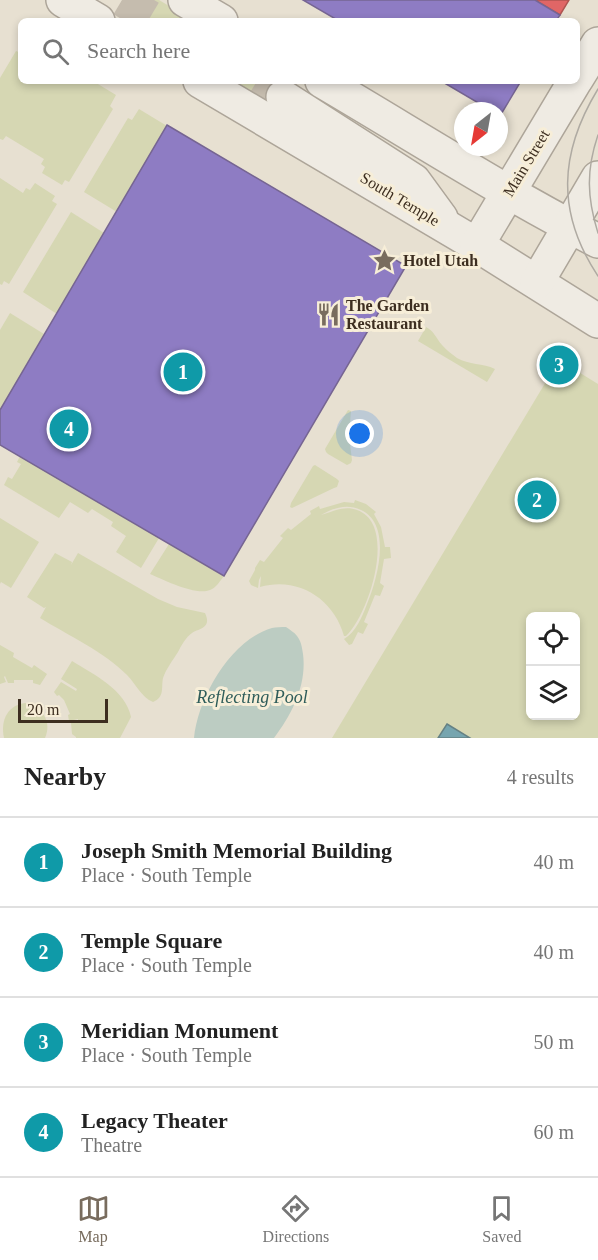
<!DOCTYPE html>
<html lang="en">
<head>
<meta charset="utf-8">
<style>
	body { margin:0; font-family:"Times New Roman",serif; background:#f6f6f6; color:#222 }
	.controls { position:absolute; right:18px; bottom:18px; display:grid; overflow:hidden; border-radius:9px; box-shadow:0 3px 9px #0003 }
	.controls button { width:54px; height:54px; display:grid; place-items:center; padding:0; border:0; border-bottom:2px solid #e0e0e0; background:#fff; color:#222; font:30px sans-serif }
	.compass { position:absolute; left:454px; top:102px; width:54px; height:54px; border-radius:50%; background:#fff; box-shadow:0 3px 9px #0003; rotate:211deg }
	.scale { position:absolute; left:18px; bottom:15px; width:90px; box-sizing:border-box; padding-left:6px; border:3px solid #3d2e20; border-top:0; font-size:16px; line-height:21px; white-space:nowrap; color:#3d2e20; -webkit-text-stroke:4px #f7eed8; paint-order:stroke }
	.you { position:absolute; left:360px; top:434px; width:21px; height:21px; margin:-15px; border:4px solid #fff; border-radius:50%; background:#1a73e8; box-shadow:0 0 0 9px #1a73e833 }
	.badge { display:grid; place-items:center; width:39px; height:39px; border-radius:50%; background:#786c5e; color:#fff; font-size:20px; font-weight:700 }
	.pin { position:absolute; translate:-50% -50%; border:3px solid #fff; box-shadow:0 2px 6px #0006 }
	.list { margin:0; padding:0; list-style:none }
	h2 { display:flex; justify-content:space-between; align-items:center; height:78px; margin:0; padding:0 24px; font-size:26px }
	h2 small { font-size:20px; font-weight:400; color:#767676 }
	.list li { display:grid; grid-template-columns:39px 1fr auto; gap:18px; align-items:center; box-sizing:border-box; height:90px; padding:0 24px; border-top:2px solid #e0e0e0 }
	.list b { display:block; font-size:22px; white-space:nowrap }
	.list p { margin:0; font-size:20px; white-space:nowrap; color:#767676 }
	.list em { font-size:20px; font-style:normal; color:#767676 }
	.icon { flex:none; width:33px; height:33px; fill:none; stroke:currentColor; stroke-width:2; stroke-linecap:round; stroke-linejoin:round }
	.map { position:relative; flex:none; width:598px; height:738px; overflow:hidden }
	.search { position:absolute; background:#fff; box-shadow:0 3px 9px #0003; left:18px; right:18px; top:18px; height:66px; display:flex; align-items:center; gap:15px; box-sizing:border-box; padding:0 21px; border-radius:9px; color:#767676; font-size:22px }
	.sheet { height:438px; background:#fff }
	nav { display:flex; justify-content:space-around; align-items:center; box-sizing:border-box; height:84px; border-top:2px solid #e0e0e0; background:#fff; font-size:16px; color:#767676 }
	nav a { display:grid; justify-items:center; gap:3px }
	nav .on { color:#786c5e }
	.map>svg:first-child { display:block }
</style>
</head>
<body>
<div class="map">
<svg width="598" height="738" viewBox="0 0 598 738">
	<rect width="100%" height="100%" fill="#e7e0d1"/>
	<g fill="#d6d7b3" fill-rule="evenodd">
		<path d="M127,0H159L194,21H128L118,14Z"/>
		<path d="M16,51L21,53V81H93L116,95L110,106L113,109L69,182L65,180L62,185L42,173L45,167L41,164L44,159L6,136L3,140L0,139V78Z"/>
		<path d="M221,81H294L297,83L279,115Z"/>
		<path d="M139,109L167,126L117,212L84,192L128,118L132,120Z"/>
		<path d="M0,178L23,193L26,188L30,190L35,183L55,196L52,201L57,204L9,284L4,281L2,285L0,284Z"/>
		<path d="M71,212L104,233L57,314L23,292Z"/>
		<path d="M10,313L44,334L0,410V330Z"/>
		<path d="M426,327C434,331 436,338 442,345C446,350 452,354 457,358C469,365 483,363 495,369L487,382L418,341Z"/>
		<path d="M559,360L598,384V738H332ZM530,616H576V716H530Z"/>
		<path d="M348,410L351,411L349,436L352,460L351,463L347,465L328,454L326,452L325,449Z"/>
		<path d="M20,456L159,538L141,568L116,552L126,536L111,526L113,522L92,509L88,513L70,502L59,518L4,485L8,477L12,479L21,464L17,462Z"/>
		<path d="M315,465L337,479L339,481L337,487L334,488L292,508L290,507L291,503L313,466Z"/>
		<path d="M355,500L366,504L376,512L374,514L381,527L385,547H390L391,558L384,559L380,583L384,586L380,596L375,595L364,622L368,624L363,634L358,632L352,644L349,645L344,639C356,632 362,617 367,604C377,580 393,525 361,510C347,503 333,508 321,515C332,512 344,505 357,510C398,524 369,615 346,636H344C334,599 298,576 260,587L261,576L259,580L258,588L251,585L249,581L255,570V568L260,560L264,562L283,538L280,536L288,528L291,530L311,514L310,511L319,506L320,509L344,502L354,503Z"/>
		<path d="M0,518L39,542L11,588L1,582L0,584Z"/>
		<path d="M169,544L224,576C220,581 216,588 210,590C196,596 164,580 150,574Z"/>
		<path d="M55,553L72,562L71,565L78,553L158,599L177,607L205,613C212,628 200,628 192,633C186,637 181,646 178,652C173,660 166,669 163,678C161,688 165,697 153,702C142,698 135,683 127,675C106,653 66,634 40,618L46,607L44,608L27,597Z"/>
		<path d="M0,645L14,653L13,657L32,668L34,665L47,674L40,685L33,683V680H14V683H8L5,676L4,677L6,682L0,684Z"/>
		<path d="M72,661C93,674 126,690 131,717L120,738H76V737L72,734L71,723L78,721V719L69,721L68,715L70,714L64,700L59,695L57,696L54,692L61,682L76,691L77,689L61,679Z"/>
		<path d="M27,703C43,708 52,722 45,738H4C0,720 8,704 27,703Z"/>
	</g>
	<path fill="#bcccc2" d="M286,627C290,630 294,632 297,636C301,641 302,647 303,654C307,685 292,714 274,738H194C198,698 230,640 272,628C276,627 281,627 286,627Z"/>
	<path fill="#e06666" stroke="#af5551" stroke-width="1.5" d="M535,0H569L560,15Z"/>
	<g fill="#8e7cc3" stroke="#766592" stroke-width="1.5">
		<path d="M303,0H535L560,15L556,21H339Z"/>
		<path d="M441,81H521L500,116L499,115V111H492Z"/>
		<path d="M167,125L406,266L224,576L0,445V410Z"/>
	</g>
	<path fill="#76a5af" stroke="#658184" stroke-width="1.5" d="M447,724L470,738H438Z"/>
	<g fill="none" stroke-linecap="round" stroke-linejoin="round">
		<g stroke="#c5bcae" stroke-width="33" stroke-dasharray="33 16" stroke-linecap="butt">
			<path d="M122,0L157,21"/>
			<path d="M257,81L283,97"/>
		</g>
		<defs>
			<g id="minor">
				<path d="M63,0L98,21"/>
				<path d="M185,0L221,21"/>
				<path d="M577,78L598,44"/>
				<path d="M200,81L477,245L598,321"/>
				<path d="M322,81C414,135 504,193 598,241"/>
				<path d="M283,97L414,181L441,218"/>
				<path d="M477,245L575,81"/>
				<path d="M537,282L598,178"/>
			</g>
		</defs>
		<use href="#minor" stroke="#ada599" stroke-width="36"/>
		<use href="#minor" stroke="#efebe3" stroke-width="33"/>
		<g stroke="#afaaa2" stroke-width="1.5">
			<path d="M598,89C559,153 556,213 598,276"/>
			<path d="M598,135C586,170 587,198 598,233"/>
		</g>
	</g>
	<defs>
		<symbol id="sight-bare" viewBox="-9 -9 18 18"><path d="M0-6L1.8-2.2L6-1.7L2.9 1.2L3.7 5.4L0 3.3L-3.7 5.4L-2.9 1.2L-6-1.7L-1.8-2.2Z" fill="#786c5e" stroke="#f7eed8" stroke-width="2.5" paint-order="stroke"/></symbol>
		<symbol id="restaurant-bare" viewBox="-9 -9 18 18"><path d="M-5-6h1v4h1v-4h1v4h1v-4h1v5L-1.5 .5V6h-2V.5L-5-1ZM5-6V6H3V1.5H1.5Q1.5-4 5-6Z" fill="#786c5e" stroke="#f7eed8" stroke-width="2.5" paint-order="stroke"/></symbol>
	</defs>
	<g fill-rule="evenodd">
		<use href="#sight-bare" x="368" y="244" width="33" height="33"/>
		<use href="#restaurant-bare" x="312" y="298" width="33" height="33"/>
	</g>
	<g text-anchor="middle" dominant-baseline="central" stroke-width="6" stroke-linejoin="round" paint-order="stroke">
		<g font-size="16" fill="#3d2e20" stroke="#f7eed8">
			<text transform="translate(526 163) rotate(-59)">Main Street</text>
			<text transform="translate(400 199) rotate(31)">South Temple</text>
		</g>
		<g font-size="16" font-weight="bold" fill="#3d2e20" stroke="#f7eed8" text-anchor="start">
			<text x="403" y="260">Hotel Utah</text>
			<text x="346" y="305">The Garden<tspan x="346" dy="18">Restaurant</tspan></text>
		</g>
		<g font-size="18" font-style="italic" fill="#2f5d5a" stroke="#f7eed8">
			<text x="252" y="697">Reflecting Pool</text>
		</g>
	</g>
</svg>
<div class="controls">
<button><svg class="icon" aria-label="locate" viewBox="0 0 24 24"><circle cx="12" cy="12" r="6"/><path d="M12 2v4M12 18v4M2 12h4M18 12h4"/></svg></button>
<button><svg class="icon" aria-label="layers" viewBox="0 0 24 24"><path d="M12 4l9 5-9 5-9-5zM3 14l9 5 9-5"/></svg></button>
</div>
<svg class="compass" viewBox="-18 -18 36 36"><path d="M0-13l5 13h-10z" fill="#e53935"/><path d="M0 13l5-13h-10z" fill="#767676"/></svg>
<div class="scale">20 m</div>
<div class="you"></div>
<div class="pin badge" style="left:183px;top:372px;background:#0f9aa8">1</div>
<div class="pin badge" style="left:537px;top:500px;background:#0f9aa8">2</div>
<div class="pin badge" style="left:559px;top:365px;background:#0f9aa8">3</div>
<div class="pin badge" style="left:69px;top:429px;background:#0f9aa8">4</div>
<div class="search"><svg class="icon" aria-label="search" viewBox="0 0 24 24"><circle cx="10" cy="10" r="6"/><path d="M15 15l6 6"/></svg>Search here</div>
</div>
<section class="sheet">
<h2>Nearby<small>4 results</small></h2>
<ul class="list">
<li><span class="badge" style="background:#0f9aa8">1</span><div><b>Joseph Smith Memorial Building</b><p>Place · South Temple</p></div><em>40 m</em></li>
<li><span class="badge" style="background:#0f9aa8">2</span><div><b>Temple Square</b><p>Place · South Temple</p></div><em>40 m</em></li>
<li><span class="badge" style="background:#0f9aa8">3</span><div><b>Meridian Monument</b><p>Place · South Temple</p></div><em>50 m</em></li>
<li><span class="badge" style="background:#0f9aa8">4</span><div><b>Legacy Theater</b><p>Theatre</p></div><em>60 m</em></li>
</ul>
</section>
<nav>
<a class="on"><svg class="icon" aria-label="map" viewBox="0 0 24 24"><path d="M3 6l6-2 6 2 6-2v14l-6 2-6-2-6 2zM9 4v14M15 6v14"/></svg>Map</a>
<a><svg class="icon" aria-label="directions" viewBox="0 0 24 24"><path d="M12 3l9 9-9 9-9-9zM9 14v-3h6M13 9l2 2-2 2"/></svg>Directions</a>
<a><svg class="icon" aria-label="saved" viewBox="0 0 24 24"><path d="M7 4h10v16l-5-4-5 4z"/></svg>Saved</a>
</nav>
</body>
</html>
